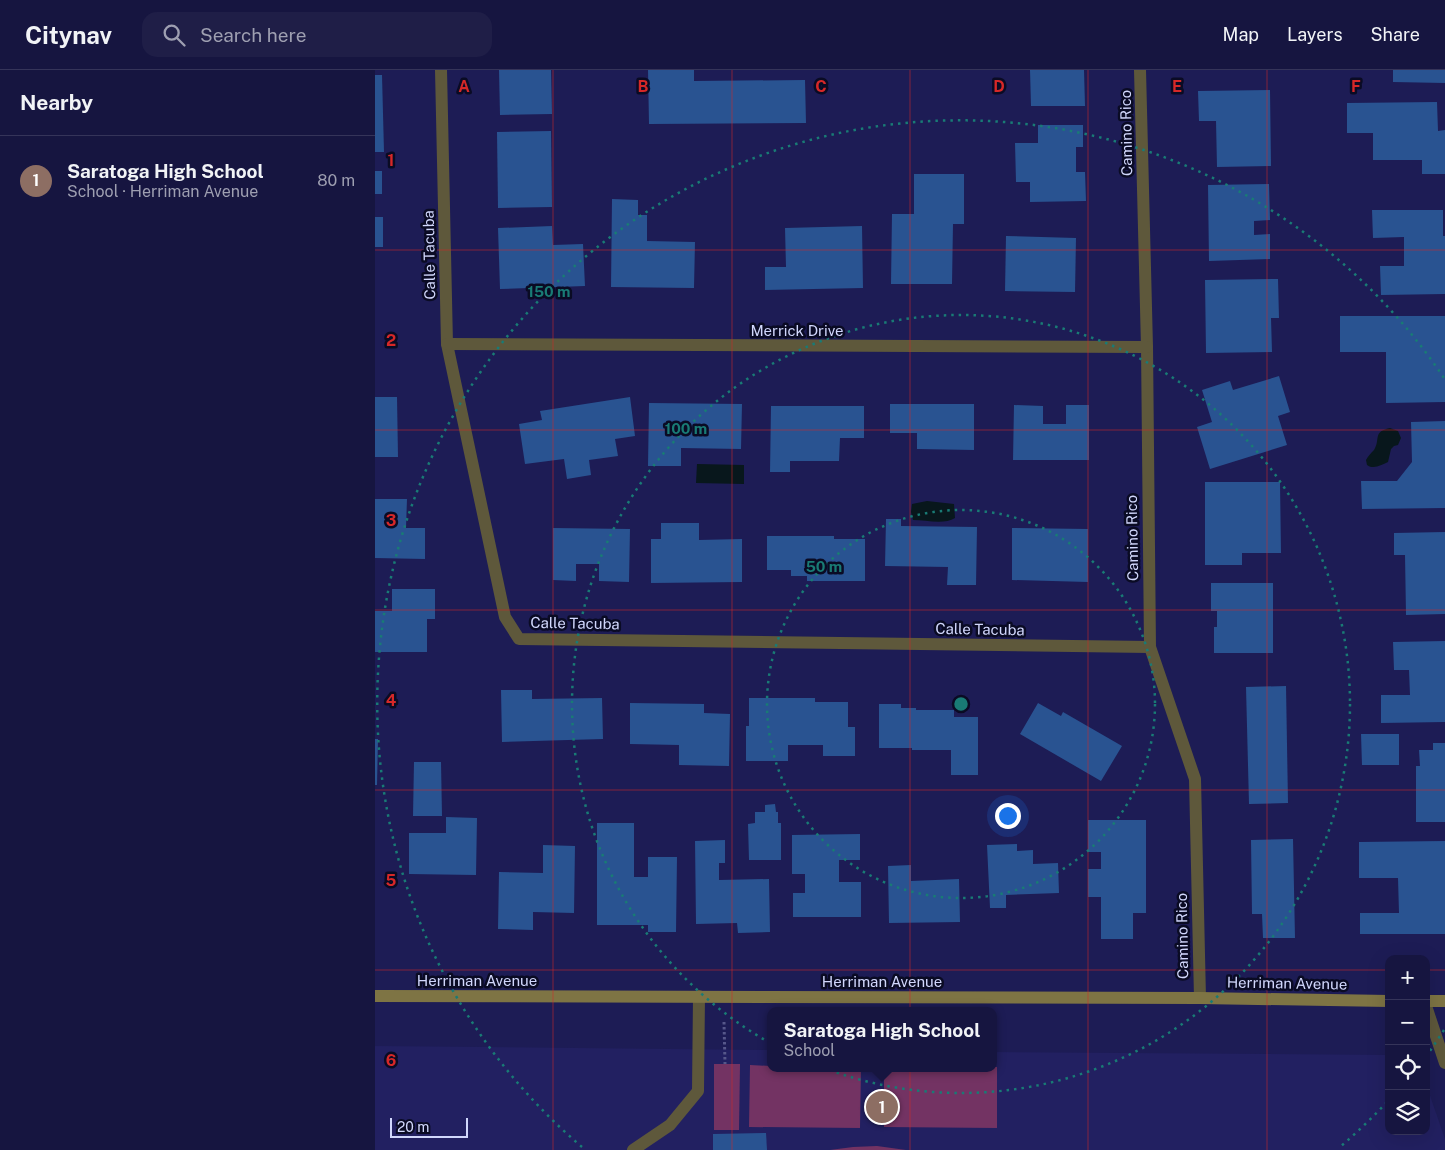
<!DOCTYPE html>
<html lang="en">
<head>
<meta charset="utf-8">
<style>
	body { margin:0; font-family:"Public Sans",sans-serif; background:#1f1e47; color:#f1f3f6 }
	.controls { position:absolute; right:15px; bottom:15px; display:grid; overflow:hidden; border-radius:10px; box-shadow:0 5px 20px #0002 }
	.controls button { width:45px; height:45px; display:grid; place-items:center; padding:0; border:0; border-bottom:1px solid #353459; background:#161540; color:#f1f3f6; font:25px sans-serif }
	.scale { position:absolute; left:15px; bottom:12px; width:78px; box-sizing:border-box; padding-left:5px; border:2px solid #d1d7fc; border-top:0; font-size:14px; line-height:18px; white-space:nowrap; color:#d1d7fc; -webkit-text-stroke:4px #0a0b24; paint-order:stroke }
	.you { position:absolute; left:632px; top:745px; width:18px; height:18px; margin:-12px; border:4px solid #fff; border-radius:50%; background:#1a73e8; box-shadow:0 0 0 8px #1a73e833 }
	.badge { display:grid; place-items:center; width:32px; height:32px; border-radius:50%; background:#7c3aed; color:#fff; font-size:16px; font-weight:700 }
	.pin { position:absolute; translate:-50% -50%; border:2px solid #fff; box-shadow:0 1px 5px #0006 }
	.popup { position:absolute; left:392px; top:937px; width:230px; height:65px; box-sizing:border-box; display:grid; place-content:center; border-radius:10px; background:#161540; filter:drop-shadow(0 1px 4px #0005); font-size:16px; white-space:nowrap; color:#9e9fb1 }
	.popup b { font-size:19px; color:#f1f3f6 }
	.popup::after { content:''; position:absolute; left:50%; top:100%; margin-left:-10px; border:10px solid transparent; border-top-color:#161540 }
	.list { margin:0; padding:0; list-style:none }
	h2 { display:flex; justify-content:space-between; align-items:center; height:65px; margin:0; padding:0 20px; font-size:21px }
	h2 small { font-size:16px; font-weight:400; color:#9e9fb1 }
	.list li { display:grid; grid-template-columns:32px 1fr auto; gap:15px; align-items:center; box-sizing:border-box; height:90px; padding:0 20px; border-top:1px solid #353459 }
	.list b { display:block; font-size:19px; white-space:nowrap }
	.list p { margin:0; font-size:16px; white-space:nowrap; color:#9e9fb1 }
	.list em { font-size:16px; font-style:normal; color:#9e9fb1 }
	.icon { flex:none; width:28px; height:28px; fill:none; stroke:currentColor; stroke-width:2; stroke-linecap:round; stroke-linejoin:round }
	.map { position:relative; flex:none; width:1070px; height:1080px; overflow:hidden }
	header { display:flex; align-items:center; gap:30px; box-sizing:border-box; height:70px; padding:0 25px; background:#161540; border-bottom:1px solid #353459 }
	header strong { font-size:24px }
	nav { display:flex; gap:28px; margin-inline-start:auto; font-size:18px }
	.search { width:350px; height:45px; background:#1f1e47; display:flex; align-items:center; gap:12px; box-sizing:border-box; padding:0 18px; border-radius:15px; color:#9e9fb1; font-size:19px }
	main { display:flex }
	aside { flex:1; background:#161540 }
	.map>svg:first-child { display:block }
</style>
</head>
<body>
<header>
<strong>Citynav</strong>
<div class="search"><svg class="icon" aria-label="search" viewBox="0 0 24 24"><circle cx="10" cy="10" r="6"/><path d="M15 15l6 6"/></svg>Search here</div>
<nav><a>Map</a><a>Layers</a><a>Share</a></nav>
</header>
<main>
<aside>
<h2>Nearby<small></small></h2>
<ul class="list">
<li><span class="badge" style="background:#8d6e63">1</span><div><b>Saratoga High School</b><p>School · Herriman Avenue</p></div><em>80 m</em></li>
</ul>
</aside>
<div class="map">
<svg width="1070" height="1080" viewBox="0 0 1070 1080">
	<rect width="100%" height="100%" fill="#1d1c55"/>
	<path fill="#222061" d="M0,976L396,980V998H618V982L1014,985V1061H1051V1014L1070,1069V1080H0Z"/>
	<g fill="#733363">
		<path d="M339,994H365L364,1060H339Z"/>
		<path d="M375,995L396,996V998H486L485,1058L374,1057Z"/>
		<path d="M618,997H622V1058L509,1057V998H618Z"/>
		<path d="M502,1076L531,1080H455L478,1077Z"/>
	</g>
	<g fill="#08171c">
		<path d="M1015,358L1023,361L1026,368L1023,375L1019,376L1016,379L1013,392C1006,395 999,400 992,395L991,390C993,386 996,383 999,380C1006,369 997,362 1015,358Z"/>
		<path d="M322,394L369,395V414L321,413Z"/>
		<path d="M552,431L579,434L580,448C569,455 551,450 538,450L536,442L537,434Z"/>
	</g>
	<g fill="#295391">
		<path d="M124,0H176L177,44L125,45Z"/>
		<path d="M273,0H319V11L430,10L431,53L274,54Z"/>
		<path d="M655,0H709L710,36H656Z"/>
		<path d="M1018,0H1070V13L1018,12Z"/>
		<path d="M0,5H7L9,82H0Z"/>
		<path d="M895,20L896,96L842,97L841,51H824L823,21Z"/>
		<path d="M1062,32L1063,61L1070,60V104H1047V90H998V63H972V33Z"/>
		<path d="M663,55H708V77H701V102H710L711,131L655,132V112H641L640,73H663Z"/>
		<path d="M176,61L177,137L123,138L122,62Z"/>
		<rect x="0" y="101" width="7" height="23"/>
		<path d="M539,104H589V154H578L577,214H516L517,144H539Z"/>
		<path d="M894,114L895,150L879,151V165L895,164V189L834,191L833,115Z"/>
		<path d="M237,129L263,130V145H272V171L320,172L319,218L236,217Z"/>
		<path d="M997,140H1068V166H1070V224L1006,225L1005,196H1029V167L998,168Z"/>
		<rect x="0" y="147" width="8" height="30"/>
		<path d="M177,156L178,175L208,174L210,216L125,219L123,158Z"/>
		<path d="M487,156L488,218L390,220V197H411L410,158Z"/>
		<path d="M631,166L701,168L700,222L630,221Z"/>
		<path d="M903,209L904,248H896L897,282L831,283L830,210Z"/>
		<path d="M965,246H1070V332L1011,333V282H965Z"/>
		<path d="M904,306L915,342L903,346L912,375L835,399L822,357L837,352L827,320L855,311L858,320Z"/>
		<path d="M0,327H22L23,387H0Z"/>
		<path d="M255,327L260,366L240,369L243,386L214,390L216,405L192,409L189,389L150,394L144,354L167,350L165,341Z"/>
		<path d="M274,333L367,334L366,379L306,378V396H273Z"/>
		<path d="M515,334H599V380L542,379V363H515Z"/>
		<path d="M639,335L668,336V354H691V335H714V390H638Z"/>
		<path d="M396,336H489V368H465L464,391H415V402H395Z"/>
		<path d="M1070,351V438L987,439L986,411H1022L1037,392L1036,352Z"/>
		<path d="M830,412H905L906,483H867V495H830Z"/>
		<path d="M0,429H32L31,458H50V489L0,488Z"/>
		<path d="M511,449H526V456L602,457L601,515H572L573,497L510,496Z"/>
		<path d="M286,453H324V470L367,469V512L276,513V469H286Z"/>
		<path d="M178,458L255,459L254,512L224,511V494H201V511L178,510Z"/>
		<path d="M637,458L713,459V512L637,510Z"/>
		<path d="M1070,462V544L1031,545L1030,485H1019V463Z"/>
		<path d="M392,466H459V469H490V511H432V506H416V500H392Z"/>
		<path d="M836,513H898V583H839V557H842V541H836Z"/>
		<path d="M17,519H60V549H52V582H0V541H17Z"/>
		<path d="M1070,571V652L1006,653V625H1035L1034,600H1019L1018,572Z"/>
		<path d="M911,616L913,733L874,734L871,617Z"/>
		<path d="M126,620H157V629L227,628L228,669L127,672Z"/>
		<path d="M374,628H440V632H473V657H480V686H448V675H413V691H371V656H374Z"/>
		<path d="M255,633L329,634V643L355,644L354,696L304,695V675L255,674Z"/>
		<path d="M663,633L686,646L688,642L747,676L726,711L645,664Z"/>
		<path d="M504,634H526V638H541V640H579V647H603V705H576V680H537V678H504Z"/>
		<path d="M986,664H1024V695H987Z"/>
		<path d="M0,669H3L2,715H0Z"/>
		<path d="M1058,673H1070V752H1041V696H1045L1044,680H1058Z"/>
		<path d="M39,692H66L67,746H38Z"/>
		<path d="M400,734L401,742H403V753H406V790H374L373,754L380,753V742H390V735Z"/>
		<path d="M71,747L102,748L101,805L34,804V763H71Z"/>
		<path d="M713,750H771V843H758V869H726V827H713V799H726V782H713Z"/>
		<path d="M222,753H259V807H273V787H302L301,862H273V855H222Z"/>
		<path d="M485,764V790H464V812H486V847H418V823H430V804H417V765Z"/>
		<path d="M918,769L920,868H888L887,844H877L876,770Z"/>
		<path d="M350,770V793H344V810L394,809L395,862L363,863L362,853L321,854L320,771Z"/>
		<path d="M1070,771V864H985V843H1024L1023,808H984V772Z"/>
		<path d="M642,774V781L658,780V794L683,793L684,823L631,825V838H615L612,775Z"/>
		<path d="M168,775L200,776L199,843L158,842V860L123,859L124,802L168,803Z"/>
		<path d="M536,795V811L584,809L585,852L514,853L513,796Z"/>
		<path d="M391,1063L392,1080H338V1064Z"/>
	</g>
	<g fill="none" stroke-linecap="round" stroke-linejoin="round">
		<path stroke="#56578a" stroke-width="3" stroke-dasharray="2.5 2.5" stroke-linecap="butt" d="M349,952L350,994"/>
		<path stroke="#5e583b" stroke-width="12" d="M258,1080L295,1055L323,1021L324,926"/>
		<g stroke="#5e583b" stroke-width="12">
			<path d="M66,0L72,274L130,547L144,569L775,577"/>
			<path d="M765,0L772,277L775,577L820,709L825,928"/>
			<path d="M72,274L772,277"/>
			<path d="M1051,936L1070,993"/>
		</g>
		<g stroke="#7e7444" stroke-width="12">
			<path d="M0,926L825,928L1014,931"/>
			<path d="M1051,931H1070"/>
		</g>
	</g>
	<path fill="none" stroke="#d62828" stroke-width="1" stroke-opacity="0.55" d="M178,0V1080M357,0V1080M535,0V1080M713,0V1080M892,0V1080M0,180H1070M0,360H1070M0,540H1070M0,720H1070M0,900H1014M1051,900H1070"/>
	<g fill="none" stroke="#197b75" stroke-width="2.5" stroke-dasharray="2.5 5">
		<circle cx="586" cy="634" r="194"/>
		<circle cx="586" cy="634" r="389"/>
		<path d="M1069 960A583 583 0 0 1 1052 985M1012 1032A583 583 0 0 1 965 1077M207 1077A583 583 0 1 1 1069 308"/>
	</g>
	<g text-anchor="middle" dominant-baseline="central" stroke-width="5" stroke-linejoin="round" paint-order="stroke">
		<g font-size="15" fill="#d1d7fc" stroke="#0a0b24">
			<text transform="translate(751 63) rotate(-91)">Camino Rico</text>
			<text transform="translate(54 185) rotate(-91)">Calle Tacuba</text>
			<text x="422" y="260">Merrick Drive</text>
			<text transform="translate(757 468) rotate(-91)">Camino Rico</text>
			<text transform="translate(200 553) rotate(1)">Calle Tacuba</text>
			<text transform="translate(605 559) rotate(1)">Calle Tacuba</text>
			<text transform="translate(807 866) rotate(-91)">Camino Rico</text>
			<text x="102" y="910">Herriman Avenue</text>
			<text x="507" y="911">Herriman Avenue</text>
			<text transform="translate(912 913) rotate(1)">Herriman Avenue</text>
		</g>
	</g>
	<g font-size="16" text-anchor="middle" font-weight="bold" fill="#d62828" stroke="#0a0b24" stroke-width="5" stroke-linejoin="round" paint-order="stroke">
		<text x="89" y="22">A</text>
		<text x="268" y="22">B</text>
		<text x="446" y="22">C</text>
		<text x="624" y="22">D</text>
		<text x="802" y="22">E</text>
		<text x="981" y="22">F</text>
		<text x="16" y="96">1</text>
		<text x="16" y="276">2</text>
		<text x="16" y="456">3</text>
		<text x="16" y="636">4</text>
		<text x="16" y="816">5</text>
		<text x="16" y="996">6</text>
	</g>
	<circle cx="586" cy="634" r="8" fill="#197b75" stroke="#0a0b24" stroke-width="2.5"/>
	<g font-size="15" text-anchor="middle" font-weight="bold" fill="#197b75" stroke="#0a0b24" stroke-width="5" stroke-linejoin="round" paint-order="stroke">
		<text x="174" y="227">150 m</text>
		<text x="311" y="364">100 m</text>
		<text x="449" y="502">50 m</text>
	</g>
</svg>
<div class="controls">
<button>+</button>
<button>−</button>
<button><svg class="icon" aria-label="locate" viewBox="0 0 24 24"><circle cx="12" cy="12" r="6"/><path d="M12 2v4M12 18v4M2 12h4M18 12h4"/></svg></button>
<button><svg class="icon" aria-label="layers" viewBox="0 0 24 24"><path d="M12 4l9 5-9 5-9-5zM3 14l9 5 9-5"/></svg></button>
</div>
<div class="scale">20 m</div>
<div class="you"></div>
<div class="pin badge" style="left:507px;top:1037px;background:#8d6e63">1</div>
<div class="popup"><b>Saratoga High School</b>School</div>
</div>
</main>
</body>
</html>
